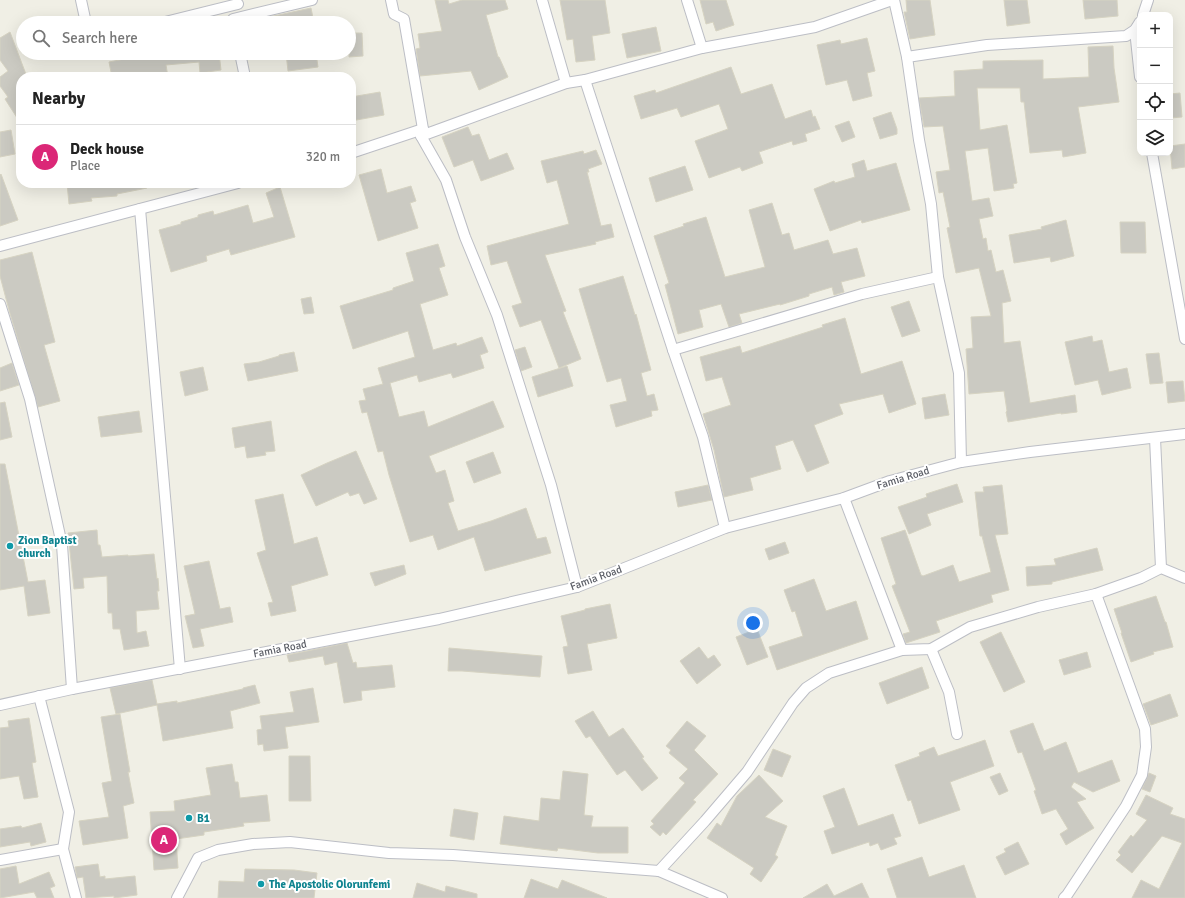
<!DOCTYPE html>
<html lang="en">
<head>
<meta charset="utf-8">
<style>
	body { margin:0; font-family:Signika,sans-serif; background:#f6f6f6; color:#222 }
	.controls { position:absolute; right:12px; top:12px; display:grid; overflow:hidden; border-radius:8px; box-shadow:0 4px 16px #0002 }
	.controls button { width:36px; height:36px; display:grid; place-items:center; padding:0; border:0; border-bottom:1px solid #e0e0e0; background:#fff; color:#222; font:20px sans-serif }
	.you { position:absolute; left:753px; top:623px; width:14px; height:14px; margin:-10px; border:3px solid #fff; border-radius:50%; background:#1a73e8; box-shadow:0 0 0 6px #1a73e833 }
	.badge { display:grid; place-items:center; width:26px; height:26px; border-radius:50%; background:#db2777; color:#fff; font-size:13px; font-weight:700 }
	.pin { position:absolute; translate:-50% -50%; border:2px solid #fff; box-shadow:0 1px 4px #0006 }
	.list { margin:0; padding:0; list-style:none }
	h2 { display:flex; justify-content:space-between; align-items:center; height:52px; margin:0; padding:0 16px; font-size:17px }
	h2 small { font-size:13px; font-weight:400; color:#767676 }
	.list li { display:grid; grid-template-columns:26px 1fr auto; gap:12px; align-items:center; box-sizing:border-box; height:64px; padding:0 16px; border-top:1px solid #e0e0e0 }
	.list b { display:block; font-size:15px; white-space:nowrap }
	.list p { margin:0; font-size:13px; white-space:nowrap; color:#767676 }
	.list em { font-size:13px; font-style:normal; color:#767676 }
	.icon { flex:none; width:22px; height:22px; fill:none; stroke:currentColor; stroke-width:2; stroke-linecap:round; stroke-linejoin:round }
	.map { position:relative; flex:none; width:1185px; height:898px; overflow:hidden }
	.search { position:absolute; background:#fff; box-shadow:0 4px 16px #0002; left:16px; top:16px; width:340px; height:44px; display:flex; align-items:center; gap:10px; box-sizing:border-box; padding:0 14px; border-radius:22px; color:#767676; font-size:15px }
	.panel { position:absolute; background:#fff; box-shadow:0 4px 16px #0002; left:16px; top:72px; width:340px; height:116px; border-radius:16px }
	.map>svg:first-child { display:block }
</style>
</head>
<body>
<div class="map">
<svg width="1185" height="898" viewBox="0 0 1185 898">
	<rect width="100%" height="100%" fill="#f0efe5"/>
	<g fill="#cbcac2" stroke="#d6d3c2">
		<path d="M435,0H448L449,4L462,0H505L508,9L486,15L498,57H499L508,77L479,90L471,71L420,76L416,49L420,48L418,34L442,31Z"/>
		<path d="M560,0H605L610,33L592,36L595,60L576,62L573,39L567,40Z"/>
		<path d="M700,0H726L734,25L716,31L713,22L706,24Z"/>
		<path d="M906,0H930L935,35L910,39L904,12H907Z"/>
		<path d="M1004,0H1027L1030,23L1007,26Z"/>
		<path d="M1083,0H1117L1118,16L1085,19Z"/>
		<path d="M311,8L314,23H261L260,19Z"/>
		<path d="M656,27L661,51L627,58L622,34Z"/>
		<path d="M10,32L27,77H21V124L5,99L8,97L0,86V77L8,71L0,60V38Z"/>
		<path d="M349,33H362L363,56L349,57Z"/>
		<path d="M867,38L875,71L867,73L872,96L853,101L847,80L826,85L817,45L840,40L841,44Z"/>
		<path d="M1113,46L1114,68L1119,102L1078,107L1086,153L1063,157L1062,150L1030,153L1024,102H1021L1020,88H977L980,130L1007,125L1017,183L1013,184L1014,188L994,191L988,148L965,151L972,201L989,198L993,216L979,219L983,239L986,238L988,251L991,250L996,272L1003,270L1011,301L1002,303L1004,343L1020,341L1030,403L1075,395L1077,412L1061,414V413L1008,422L1006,412L1007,411L1004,391L969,394L966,349L973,348L971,317L991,316L979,268L956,273L947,228L950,227L943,192L939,193L936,172L950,170L943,126L924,127L919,98L955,96L954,71L983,69V61L1043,60V79L1089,77L1088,47Z"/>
		<path d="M139,53H219L221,70L200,73L199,62L166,65L168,77H112L109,62L140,56Z"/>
		<path d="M286,53H316L318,67L288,71Z"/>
		<path d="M731,67L741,94L772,84L785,119L811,110L813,117L815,116L820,129L805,134L807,141L793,145L792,141L759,152L763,163L742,171L740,167L709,178L695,141L728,129L719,104L681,117L677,108L641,119L634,96L655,90L656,93Z"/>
		<path d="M380,92L384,115L351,121V97Z"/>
		<path d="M1180,93L1182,117L1170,118V94Z"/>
		<path d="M891,112L897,129V134L880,139L873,118Z"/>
		<path d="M849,121L855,137L842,142L835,126Z"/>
		<path d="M468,127L472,136L479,134L489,160L507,153L514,169L481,181L473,160L454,167L442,137Z"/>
		<path d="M11,130L15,154L0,157V132Z"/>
		<path d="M1185,144V167L1172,169L1170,146Z"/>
		<path d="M596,150L602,164L588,169L589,172H587L601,226L611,224L614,237L595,242L596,244L545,255L566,311L563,312L581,359L559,368L541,320L520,327L512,306L522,303L507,261L491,265L487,246L569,224L557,180L547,183L541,161L583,151L584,154Z"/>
		<path d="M864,160L867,171L896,163L910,210L862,223L861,220L830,231L814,189L834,181L835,183L855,177L852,164Z"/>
		<path d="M685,166L693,190L656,202L649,178Z"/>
		<path d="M381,169L387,193L411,186L416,201L410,203L418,228L378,241L359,175Z"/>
		<path d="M1,174L18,220L0,226V175Z"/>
		<path d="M67,183H146L147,188L117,194V196L91,198L92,201L69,204Z"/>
		<path d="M280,187L295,237L231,255L229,249L206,256L207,261L171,272L159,230L181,224V222L198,217V215L213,211L214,215L248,205L253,223L274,217L266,193Z"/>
		<path d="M772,203L782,235L789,233L794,250L828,240L833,254L857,248L865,276L841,282L844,292L834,295L832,287L809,294V296L780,305V304L739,314L742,323L729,327L721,304L699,310L703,327L678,334L665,285L669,283L654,236L684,226L683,224L706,217L725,277L765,267L749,210Z"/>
		<path d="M1066,220L1074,256L1051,262L1050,257L1014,263L1009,235L1042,229L1041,227Z"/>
		<path d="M1120,222H1145L1146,253H1121Z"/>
		<path d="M438,244L445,266L439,268L448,295L420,304L433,350L456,343L457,346L482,337L488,352L480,355L484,368L453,378L451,373L419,382L417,375L390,383L399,417L424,411L428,427L493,401L504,427L429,456L436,473L445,470L454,501L448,503L458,531L491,521L526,508L537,539L546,537L551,553L485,571L474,537L438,550L433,535L410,542L389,475L383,451L378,452L367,412L362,413L359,401L366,400L363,389L383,384L378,368L415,357L408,331L353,349L340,306L393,290V288L414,281L406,253Z"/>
		<path d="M32,252L55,342L44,345L60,401L38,407L9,310L0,276V260Z"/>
		<path d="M623,276L635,315L636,314L651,370L641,373L647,396L654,394L658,410L651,411L652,416L616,427L610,405L627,401L621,378L607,382L579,289Z"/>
		<path d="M311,297L314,313L304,314L301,299Z"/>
		<path d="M909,301L920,331L902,337L891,307Z"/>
		<path d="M845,318L861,374L902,361L916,404L889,413L883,394L839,404L843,414L814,425L829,463L807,472L793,440L775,446L781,469L750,478L753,490L724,497L714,450L703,414L731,405L722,377L706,381L700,357L740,346L742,353L823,327L822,325Z"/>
		<path d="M1092,336L1093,342L1102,340L1109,372L1127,368L1131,388L1102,395L1098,380L1075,385L1065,342Z"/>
		<path d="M525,347L532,367L521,371L515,350Z"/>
		<path d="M294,352L298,371L248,381L244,364L259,362L279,356V355Z"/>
		<path d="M1159,353L1163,383L1150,384L1146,354Z"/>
		<path d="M12,363L19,385L0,391V368Z"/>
		<path d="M567,366L573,386L538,397L532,377Z"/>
		<path d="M203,367L208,390L185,396L180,372Z"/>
		<path d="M1183,381L1185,401L1168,403L1166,382Z"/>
		<path d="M945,394L949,415L925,419L922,398Z"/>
		<path d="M5,402L12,437L0,440V403Z"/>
		<path d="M139,411L142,432L101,437L98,417Z"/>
		<path d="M271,421L275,451L265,452L266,455L247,458L245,446L235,448L232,428Z"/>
		<path d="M356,451L377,499L364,504L359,493L350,496L348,492L316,506L301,475L327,463Z"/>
		<path d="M493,452L501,473L474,483L466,462Z"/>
		<path d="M0,464H5L28,582L45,580L50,613L28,616L24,586L0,590Z"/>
		<path d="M957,484L963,502L927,514L931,525L909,534L898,507L927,497L926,494Z"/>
		<path d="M708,485L712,500L678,507L675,492Z"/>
		<path d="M1002,485L1008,534L995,535L1009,590L991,595L993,602L936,621L940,632L906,643L903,634L910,632L892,586L896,584L881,538L905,530L921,575L923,576L953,565L959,582L991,572L982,536H980L975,492H984L983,487Z"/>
		<path d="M283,494L294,544L317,537L328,575L291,586L296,611L271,616L268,603L273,602L257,553L266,550L255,500Z"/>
		<path d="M97,530L98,545H100L102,557L128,555V556L154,554L157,579L158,578L159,591H157L159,609L136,611L137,633L146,631L149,646L124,650L120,629H113L112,613H108L107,576L83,578L84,588L74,589L68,533Z"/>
		<path d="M785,542L789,553L769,560L765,549Z"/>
		<path d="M1097,548L1103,570L1052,582V584L1027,586L1026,567L1056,565L1054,559Z"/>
		<path d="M209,561L220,609L230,607L233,622L200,629L204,646L193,648L185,616L195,614L184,566Z"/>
		<path d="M404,565L406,574L375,586L370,573Z"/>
		<path d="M814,579L826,611L856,601L868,639L777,670L769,647L803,636L795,611L792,612L784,590Z"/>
		<path d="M1156,596L1165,622H1166L1173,647L1153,652L1154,654L1131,662L1121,633H1122L1114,609Z"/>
		<path d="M610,604L617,638L587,644L592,670L568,674L563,647L568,646L561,616L585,610V609Z"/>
		<path d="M757,629L768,657L747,665L736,637Z"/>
		<path d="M1001,632L1025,682L1004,692L980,642Z"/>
		<path d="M347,643L353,663L356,662L357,668L392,665L395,687L361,691L362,700L344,703L337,662L325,665L323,656L289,662L287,655Z"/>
		<path d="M699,647L708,659L714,655L721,665L697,684L680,661Z"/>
		<path d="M449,648L542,656L540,677L462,671H448Z"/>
		<path d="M1087,652L1091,667L1064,675L1059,660Z"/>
		<path d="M922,667L929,688L887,704L879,683Z"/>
		<path d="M152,680L157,704L177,701V703L243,689V688L255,685L260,703L230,711L233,728L163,741L157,705L116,714L110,688Z"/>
		<path d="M313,688L319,722L285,727L288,748L264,751L263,744L258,745L257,730L262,729L260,716L294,712L290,692Z"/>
		<path d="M1170,694L1178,716L1151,725L1143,704Z"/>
		<path d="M593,711L609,737L623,728L644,757L642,758L658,778L642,791L625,770L617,775L590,736L586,738L575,721Z"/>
		<path d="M120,714L130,772H128L134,803L123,806L128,838L83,845L79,821L109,817L102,783L112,781L101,717Z"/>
		<path d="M29,718L36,762L32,763L38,797L24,799L19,776L0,779V728L9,727L8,721Z"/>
		<path d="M687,721L706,736L694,750L718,774L693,800L696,802L666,835L663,832L660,836L650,827L654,824L651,821L685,783L679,778L688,769L669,753L671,750L666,746Z"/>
		<path d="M1033,723L1044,751L1066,742L1078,773L1112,760L1120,781L1093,792L1074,782L1071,787L1086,799L1077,802L1094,828L1066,845L1060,834L1068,829L1056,809L1042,814L1034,791L1036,790L1022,752L1018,753L1010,731Z"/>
		<path d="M985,740L994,766L950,782L960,810L919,824L911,800L908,801L895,765L920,756L919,753L934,747L938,756Z"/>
		<path d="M773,749L791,756L782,777L764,770Z"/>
		<path d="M289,756H310L311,801H289Z"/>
		<path d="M232,764L235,782H238L240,798L267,795L270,821L243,823L244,826L204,832V835L176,839L178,868L154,870L150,812L175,811L174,801L211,795L206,768Z"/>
		<path d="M563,771L588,774L584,815L593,816L591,827H628V853H598L558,848L557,851L500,844L504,816L539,821L541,798L560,800Z"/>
		<path d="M1000,773L1008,791L999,795L990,777Z"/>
		<path d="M1149,773L1156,776L1150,792L1142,789Z"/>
		<path d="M759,775L783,801L765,817L787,826L775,855L778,857L761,882L750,874L754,868L707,838L717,823L721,826L737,796Z"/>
		<path d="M844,788L858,826L893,814L901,836L894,838L897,844L881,850L878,843L870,846L869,842L832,854L824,831L835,827L823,796Z"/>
		<path d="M1146,795L1173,808L1170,814L1185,819V898H1132L1141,880L1159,889L1182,843L1162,836L1132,873L1116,860L1121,855L1118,852L1131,835L1133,837L1147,820L1136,814Z"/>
		<path d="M454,809L478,813L474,840L450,836Z"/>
		<path d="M41,823L46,842L31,846L30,842L0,847V829L21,826L22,828Z"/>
		<path d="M1018,842L1029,864L1005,875L996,857L1006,852L1004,849Z"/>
		<path d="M922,857L929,877L964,865L976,898H897L887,869Z"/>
		<path d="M98,864L100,877L105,876V879L135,876L137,895L114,898V896L86,898L83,877L77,878L75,867Z"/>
		<path d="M16,866L19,884L49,872L55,886L50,888L54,898H37L34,892L0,898V869Z"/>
		<path d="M245,869L294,870L317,873L314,898H218L219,881L244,882Z"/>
		<path d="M531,879L558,889L562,880L607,898H524Z"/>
		<path d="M417,883L445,892L446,886L477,894V898H413Z"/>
		<path d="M862,883L869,898H803L827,884L834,896Z"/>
	</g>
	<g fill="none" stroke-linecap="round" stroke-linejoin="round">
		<defs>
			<g id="minor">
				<path d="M81,0L86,23"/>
				<path d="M391,0L394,14L404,19L423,129"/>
				<path d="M542,0L566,83"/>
				<path d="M687,0L702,48"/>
				<path d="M894,0L907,57L919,140L931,204L938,277L959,373L961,462"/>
				<path d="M1143,15L1148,0"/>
				<path d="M233,19L312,0"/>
				<path d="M161,23L238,4"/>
				<path d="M1135,30L1140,77"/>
				<path d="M240,53L245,77"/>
				<path d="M907,57L987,45L1126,36L1135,30L1140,22"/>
				<path d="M585,80L673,350L703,437L725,528"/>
				<path d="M421,136L446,180L465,237L497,315L551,485L577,587"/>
				<path d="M351,153L423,129L421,136L566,83L585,80L702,48L815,27L892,0"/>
				<path d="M1152,153L1185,339"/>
				<path d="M140,209L180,669"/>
				<path d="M0,246L238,183"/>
				<path d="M0,304L30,399L62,545L72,689"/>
				<path d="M673,350L862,294L938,277"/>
				<path d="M1155,438L1161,568"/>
				<path d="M844,498L902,650"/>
				<path d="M931,649L949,692L957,734"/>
				<path d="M39,696L69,812L63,849L76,898"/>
				<path d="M0,705L72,689L439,619L577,587L725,528L844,498L890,481L961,462L1030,452L1185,434"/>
				<path d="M0,860L63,849"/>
				<path d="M659,871L705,821L747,772L793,703L806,688L829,673L902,650L931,649L970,627L1038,607L1096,594L1141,578L1161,568L1185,578"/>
				<path d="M177,898L198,858L218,850L253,844L290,842L389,853L453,855L659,871L722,898"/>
				<path d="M1064,898L1067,895L1126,806L1142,775L1146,747L1145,729L1096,594"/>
			</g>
		</defs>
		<use href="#minor" stroke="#bcbec5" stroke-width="12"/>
		<use href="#minor" stroke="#fff" stroke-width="10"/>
	</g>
	<g fill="#0f9aa8" stroke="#fff" stroke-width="1.5">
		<circle cx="10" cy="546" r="4"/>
		<circle cx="189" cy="818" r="4"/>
		<circle cx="261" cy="884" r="4"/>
	</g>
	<g text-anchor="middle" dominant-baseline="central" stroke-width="4" stroke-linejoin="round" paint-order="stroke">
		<g font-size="11" fill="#5c5f67" stroke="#fff">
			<text transform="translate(903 478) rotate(-17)">Famia Road</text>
			<text transform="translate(596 578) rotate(-20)">Famia Road</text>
			<text transform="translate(280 649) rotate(-11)">Famia Road</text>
		</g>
		<g font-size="11" font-weight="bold" fill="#0d838f" stroke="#fff" text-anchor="start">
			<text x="18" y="540">Zion Baptist<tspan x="18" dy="13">church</tspan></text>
			<text x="197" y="818">B1</text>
			<text x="269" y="884">The Apostolic Olorunfemi</text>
		</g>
	</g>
</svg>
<div class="controls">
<button>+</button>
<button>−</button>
<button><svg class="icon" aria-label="locate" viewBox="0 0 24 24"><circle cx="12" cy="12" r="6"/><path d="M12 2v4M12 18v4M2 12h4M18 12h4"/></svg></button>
<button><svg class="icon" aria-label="layers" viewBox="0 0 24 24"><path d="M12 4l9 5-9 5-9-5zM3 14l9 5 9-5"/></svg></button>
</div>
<div class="you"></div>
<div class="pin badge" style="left:164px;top:840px">A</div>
<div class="search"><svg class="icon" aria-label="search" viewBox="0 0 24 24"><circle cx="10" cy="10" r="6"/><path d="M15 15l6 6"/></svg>Search here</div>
<section class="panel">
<h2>Nearby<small></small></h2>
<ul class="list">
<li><span class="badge">A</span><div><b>Deck house</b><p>Place</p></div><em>320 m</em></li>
</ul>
</section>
</div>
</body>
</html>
